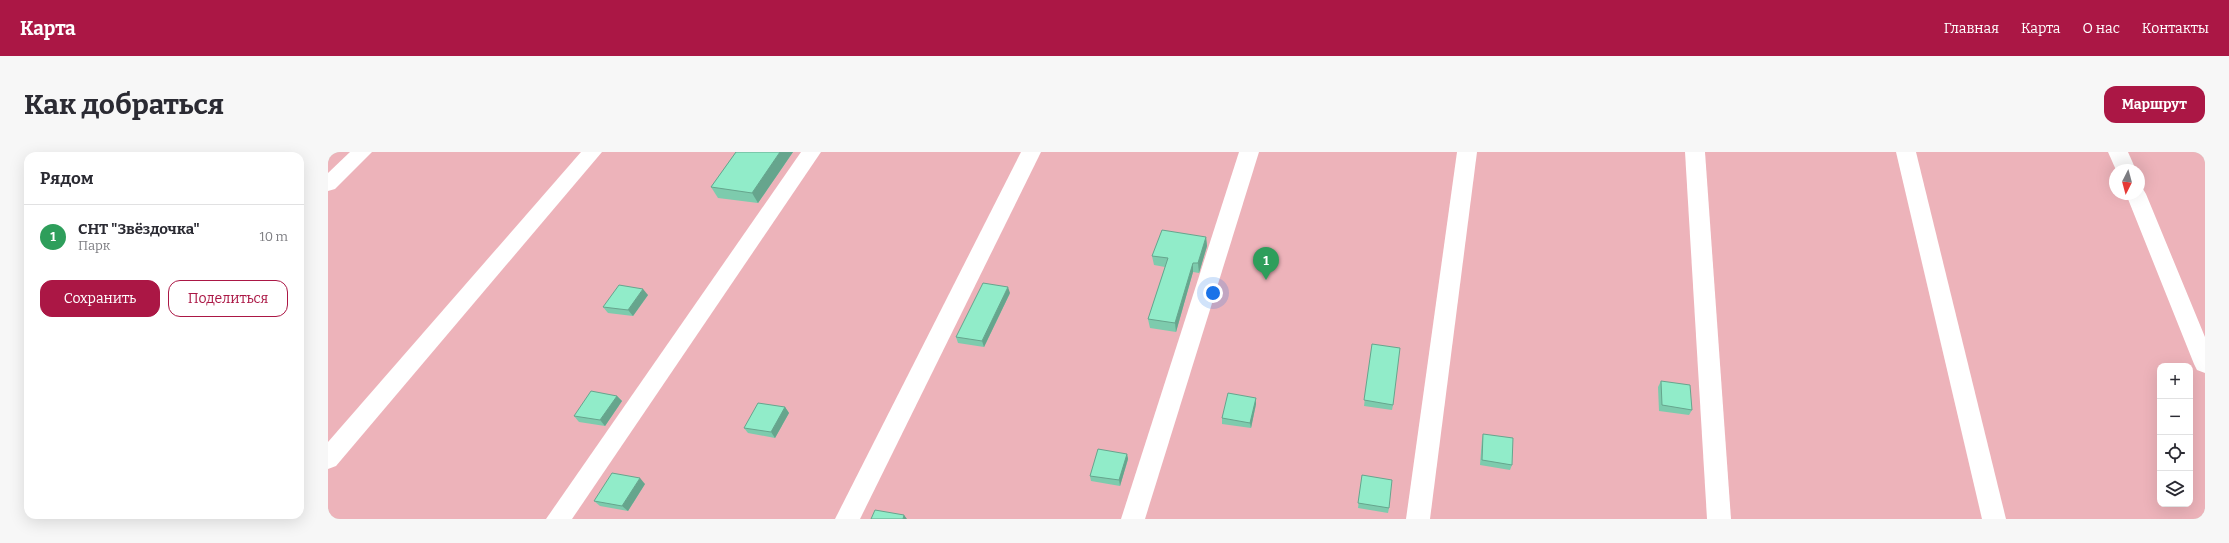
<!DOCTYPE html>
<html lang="ru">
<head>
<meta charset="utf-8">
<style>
	body { margin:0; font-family:Bitter,serif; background:#f7f7f7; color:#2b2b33 }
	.controls { position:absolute; right:12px; bottom:12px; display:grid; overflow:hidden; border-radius:8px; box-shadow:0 4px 16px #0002 }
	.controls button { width:36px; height:36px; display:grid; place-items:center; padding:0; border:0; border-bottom:1px solid #e1e1e2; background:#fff; color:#2b2b33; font:20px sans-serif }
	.compass { position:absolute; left:1781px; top:12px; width:36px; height:36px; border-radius:50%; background:#fff; box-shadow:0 4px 16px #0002; rotate:186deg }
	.you { position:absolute; left:885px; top:141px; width:14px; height:14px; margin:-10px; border:3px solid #fff; border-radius:50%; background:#1a73e8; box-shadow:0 0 0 6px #1a73e833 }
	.badge { display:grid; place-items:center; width:26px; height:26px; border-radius:50%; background:#ab1745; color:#fff; font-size:13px; font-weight:700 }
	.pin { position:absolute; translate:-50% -33px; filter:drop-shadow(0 1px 2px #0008) }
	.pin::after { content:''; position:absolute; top:21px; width:14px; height:12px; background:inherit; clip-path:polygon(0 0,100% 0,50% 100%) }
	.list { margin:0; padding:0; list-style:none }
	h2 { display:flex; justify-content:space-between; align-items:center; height:52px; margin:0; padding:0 16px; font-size:17px }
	h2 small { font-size:13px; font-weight:400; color:#7c7c81 }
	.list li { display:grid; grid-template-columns:26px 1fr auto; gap:12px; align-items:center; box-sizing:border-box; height:64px; padding:0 16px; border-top:1px solid #e1e1e2 }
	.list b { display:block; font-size:15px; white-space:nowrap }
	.list p { margin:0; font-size:13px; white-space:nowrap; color:#7c7c81 }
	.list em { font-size:13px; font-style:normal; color:#7c7c81 }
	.actions { display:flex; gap:8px; padding:12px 16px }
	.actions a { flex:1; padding:9px 0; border:1px solid #ab1745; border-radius:12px; text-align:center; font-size:14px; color:#ab1745 }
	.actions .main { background:#ab1745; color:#fff }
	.icon { flex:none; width:22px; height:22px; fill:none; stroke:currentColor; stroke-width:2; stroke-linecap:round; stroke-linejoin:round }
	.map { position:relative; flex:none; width:1877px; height:367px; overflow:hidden; border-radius:12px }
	header { display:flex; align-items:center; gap:24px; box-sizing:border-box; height:56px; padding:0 20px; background:#ab1745; color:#fff }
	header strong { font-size:19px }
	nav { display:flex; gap:22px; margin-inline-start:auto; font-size:14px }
	.intro { display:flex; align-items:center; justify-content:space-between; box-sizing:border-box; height:96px; padding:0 24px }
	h1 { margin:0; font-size:28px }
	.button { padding:10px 18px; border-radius:12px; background:#ab1745; color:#fff; font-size:14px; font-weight:700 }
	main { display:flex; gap:24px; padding:0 24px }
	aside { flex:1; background:#fff; border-radius:12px; box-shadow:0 4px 16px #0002 }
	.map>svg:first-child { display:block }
</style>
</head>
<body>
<header>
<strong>Карта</strong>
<nav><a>Главная</a><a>Карта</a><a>О нас</a><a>Контакты</a></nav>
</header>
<div class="intro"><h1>Как добраться</h1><a class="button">Маршрут</a></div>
<main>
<aside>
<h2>Рядом<small></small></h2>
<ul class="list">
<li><span class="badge" style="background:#2e9e5b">1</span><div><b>СНТ &quot;Звёздочка&quot;</b><p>Парк</p></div><em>10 m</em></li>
</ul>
<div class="actions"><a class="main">Сохранить</a><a>Поделиться</a></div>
</aside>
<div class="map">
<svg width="1877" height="367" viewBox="0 0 1877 367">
	<rect width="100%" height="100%" fill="#d2f6e6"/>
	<path fill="#edb3ba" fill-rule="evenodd" d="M0,0H1877V367H0ZM1787,18H1811V42H1787ZM1832,214H1862V352H1832Z"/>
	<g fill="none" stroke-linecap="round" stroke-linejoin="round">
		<g fill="#fff" fill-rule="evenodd">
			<path d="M22,0H44L7,37L0,39V21Z"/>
			<path d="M253,0H274L8,314L0,317V290Z"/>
			<path d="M473,0H493L244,367H218Z"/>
			<path d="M693,0H713L532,367H507Z"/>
			<path d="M911,0H931L817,367H793Z"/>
			<path d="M1129,0H1149L1102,367H1078Z"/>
			<path d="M1357,0H1377L1403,367H1379Z"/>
			<path d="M1568,0H1588L1678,367H1654Z"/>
			<path d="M1780,0H1800L1808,18H1788Z"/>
			<path d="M1811,36L1815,37L1818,42L1877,185V221L1869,218L1866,212L1798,42H1811Z"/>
		</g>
	</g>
	<g fill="#7dcbad">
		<path d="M408,0H465L430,51L390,46L383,35Z"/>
		<path d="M878,85L879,94L871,121L865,120L848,180L822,176L820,167L837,115L826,113L824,104Z"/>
		<path d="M682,141L656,195L630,191L628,185Z"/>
		<path d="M320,143L305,164L280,161L275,155Z"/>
		<path d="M1044,192L1065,253L1064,258L1036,254Z"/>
		<path d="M1333,229L1364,258L1361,263L1331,259L1330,235Z"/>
		<path d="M289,244L294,249L277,274L251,270L246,264Z"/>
		<path d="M928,246V252L923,276L894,272V266Z"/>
		<path d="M457,255L461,261L447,286L420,281L416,276Z"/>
		<path d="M1155,282L1184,313L1182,318L1152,313L1154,287Z"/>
		<path d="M799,302L800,307L792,334L763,329L762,324Z"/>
		<path d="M1034,323L1061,356L1060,361L1030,356Z"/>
		<path d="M317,332L300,359L272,354L266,349Z"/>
	</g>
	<g fill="#66a58d">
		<path d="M452,0H465L430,51L424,41Z"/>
		<path d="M878,85L879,94L871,121L870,111Z"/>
		<path d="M865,111V120L848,180L847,171Z"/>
		<path d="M680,135L682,141L656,195L654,189Z"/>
		<path d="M315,137L320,143L305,164L300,158Z"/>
		<path d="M289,244L294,249L277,274L272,268Z"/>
		<path d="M928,246V252L923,276L922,271Z"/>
		<path d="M457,255L461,261L447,286L443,280Z"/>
		<path d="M799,302L800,307L792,334L791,328Z"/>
		<path d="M312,326L317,332L300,359L294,354Z"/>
		<path d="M576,363L579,367H575Z"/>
	</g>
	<g fill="#91ecc9" stroke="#66a58d">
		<path d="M408,0H452L424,41L383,35Z"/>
		<path d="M834,78L878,85L870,111H865L847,171L820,167L840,106L824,104Z"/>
		<path d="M655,131L680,135L654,189L628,185Z"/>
		<path d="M291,133L315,137L300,158L275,155Z"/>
		<path d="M1044,192L1072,196L1065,253L1036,248Z"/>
		<path d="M1333,229L1362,233L1364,258L1334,253Z"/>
		<path d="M263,239L289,244L272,268L246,264Z"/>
		<path d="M900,241L928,246L922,271L894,266Z"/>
		<path d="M430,251L457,255L443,280L416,276Z"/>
		<path d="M1155,282L1185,286L1184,313L1154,308Z"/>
		<path d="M770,297L799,302L791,328L762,324Z"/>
		<path d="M284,321L312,326L294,354L266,349Z"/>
		<path d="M1034,323L1064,328L1061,356L1030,351Z"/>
		<path d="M547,358L576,363L575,367H543Z"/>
	</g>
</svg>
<div class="controls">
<button>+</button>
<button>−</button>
<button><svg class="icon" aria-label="locate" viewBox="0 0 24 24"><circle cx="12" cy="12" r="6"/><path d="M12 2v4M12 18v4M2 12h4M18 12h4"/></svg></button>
<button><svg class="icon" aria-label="layers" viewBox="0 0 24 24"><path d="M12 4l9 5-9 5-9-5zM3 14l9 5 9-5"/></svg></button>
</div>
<svg class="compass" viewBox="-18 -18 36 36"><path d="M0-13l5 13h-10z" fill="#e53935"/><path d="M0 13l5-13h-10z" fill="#7c7c81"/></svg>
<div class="you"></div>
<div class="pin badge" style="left:938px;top:128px;background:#2e9e5b">1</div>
</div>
</main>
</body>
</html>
